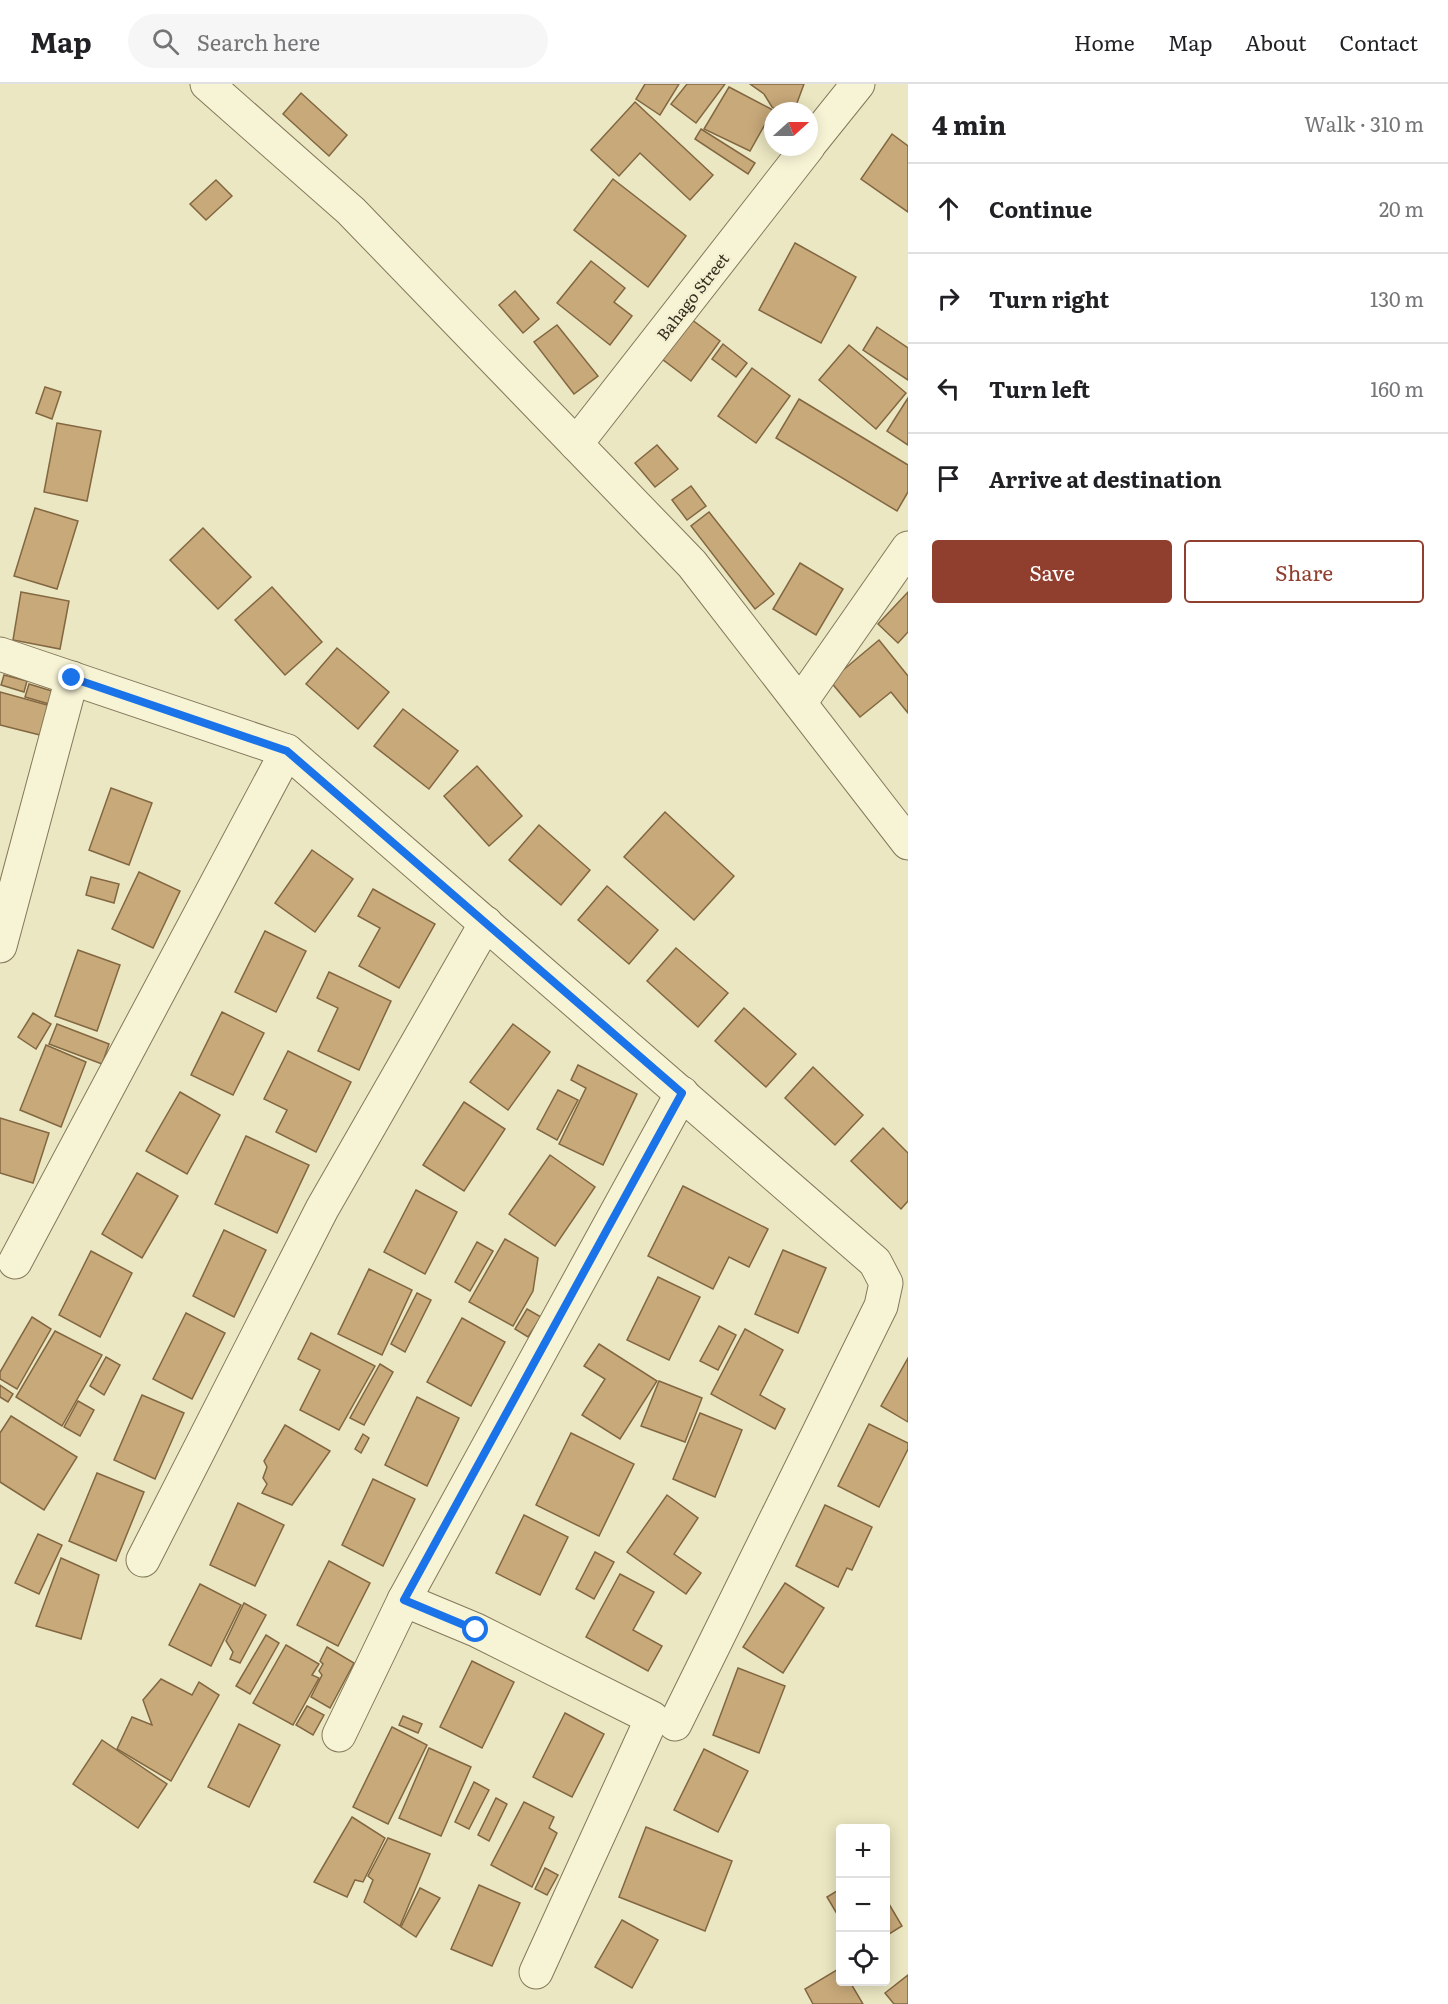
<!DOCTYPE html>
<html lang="en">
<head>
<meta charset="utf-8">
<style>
	body { margin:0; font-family:Literata,serif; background:#f6f6f6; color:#202124 }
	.controls { position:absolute; right:18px; bottom:18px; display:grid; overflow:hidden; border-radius:6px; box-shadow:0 3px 15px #0003 }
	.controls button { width:54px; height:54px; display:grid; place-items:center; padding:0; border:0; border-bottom:2px solid #e0e0e0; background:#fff; color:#202124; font:30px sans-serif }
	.compass { position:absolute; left:764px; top:18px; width:54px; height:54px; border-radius:50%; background:#fff; box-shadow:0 3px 15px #0003; rotate:69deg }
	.stop { position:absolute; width:18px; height:18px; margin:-14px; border:4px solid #1a73e8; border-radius:50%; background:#fff }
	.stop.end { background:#1a73e8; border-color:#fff; box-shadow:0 2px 6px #0008 }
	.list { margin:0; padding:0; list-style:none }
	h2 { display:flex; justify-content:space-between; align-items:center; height:78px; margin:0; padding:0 24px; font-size:26px }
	h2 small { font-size:20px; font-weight:400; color:#757577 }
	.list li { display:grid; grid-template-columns:39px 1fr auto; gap:18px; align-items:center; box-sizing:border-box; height:90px; padding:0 24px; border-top:2px solid #e0e0e0 }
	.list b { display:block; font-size:22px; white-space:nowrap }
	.list em { font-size:20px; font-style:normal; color:#757577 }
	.actions { display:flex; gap:12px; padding:18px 24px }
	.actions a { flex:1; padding:14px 0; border:2px solid #903f2e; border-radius:6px; text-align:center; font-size:21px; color:#903f2e }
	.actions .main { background:#903f2e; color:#fff }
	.icon { flex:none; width:33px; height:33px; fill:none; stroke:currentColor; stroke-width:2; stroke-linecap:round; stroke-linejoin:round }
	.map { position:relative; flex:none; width:908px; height:1920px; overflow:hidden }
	header { display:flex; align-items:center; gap:36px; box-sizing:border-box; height:84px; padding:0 30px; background:#fff; border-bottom:2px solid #e0e0e0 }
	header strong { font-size:28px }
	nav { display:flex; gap:33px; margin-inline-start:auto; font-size:21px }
	.search { width:420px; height:54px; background:#f6f6f6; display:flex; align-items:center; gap:15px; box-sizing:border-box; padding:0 21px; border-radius:33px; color:#757577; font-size:22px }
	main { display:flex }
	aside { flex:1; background:#fff }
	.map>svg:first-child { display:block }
</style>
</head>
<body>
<header>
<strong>Map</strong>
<div class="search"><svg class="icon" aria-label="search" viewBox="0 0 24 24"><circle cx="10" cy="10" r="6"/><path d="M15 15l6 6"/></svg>Search here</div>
<nav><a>Home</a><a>Map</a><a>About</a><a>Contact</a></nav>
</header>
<main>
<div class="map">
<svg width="908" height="1920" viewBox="0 0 908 1920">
	<rect width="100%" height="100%" fill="#ebe7c2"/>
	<g fill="#c8a97a" stroke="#826741" stroke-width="1.5">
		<path d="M645,0H679L660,31L636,15Z"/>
		<path d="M687,0H725L696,39L671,20Z"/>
		<path d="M750,0H804L794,27H778L772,23L764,10Z"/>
		<path d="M729,3L773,26L750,67L704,45Z"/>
		<path d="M301,9L347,51L329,72L283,30Z"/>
		<path d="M635,18L713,91L690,116L640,69L619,92L591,66Z"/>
		<path d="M701,45L755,79L748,90L695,55Z"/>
		<path d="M892,50L908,62V128L861,95Z"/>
		<path d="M613,95L686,152L648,203L574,146Z"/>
		<path d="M216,96L232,112L206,136L190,120Z"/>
		<path d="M795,159L856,193L821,259L759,226Z"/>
		<path d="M591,177L625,204L614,218L632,232L610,261L557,219Z"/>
		<path d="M515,207L539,235L523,249L499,221Z"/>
		<path d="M687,232L720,257L691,297L658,272Z"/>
		<path d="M557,241L598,292L574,310L534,258Z"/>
		<path d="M877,243L908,264V296L863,266Z"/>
		<path d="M723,260L747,279L736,293L712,275Z"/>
		<path d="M849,261L906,309L876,345L819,296Z"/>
		<path d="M752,284L790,312L756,359L718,332Z"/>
		<path d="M45,303L61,308L52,335L36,329Z"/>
		<path d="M908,314V361L887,347Z"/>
		<path d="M799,315L908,381V408L897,427L776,354Z"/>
		<path d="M57,339L101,347L87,417L44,408Z"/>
		<path d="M657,361L678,385L655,403L635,379Z"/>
		<path d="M691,402L706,422L687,436L672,416Z"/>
		<path d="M35,424L78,437L57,505L14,492Z"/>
		<path d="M709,428L774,510L755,525L691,442Z"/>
		<path d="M203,444L251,493L218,525L170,476Z"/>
		<path d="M800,479L843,505L816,551L773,525Z"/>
		<path d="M272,503L322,558L285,591L235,536Z"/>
		<path d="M21,508L69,517L60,565L13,556Z"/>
		<path d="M908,508V548L898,559L878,540Z"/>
		<path d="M879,556L908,592V629L891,608L860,633L830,597Z"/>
		<path d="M337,564L389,608L358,645L306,600Z"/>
		<path d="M4,591L27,597L24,608L1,601Z"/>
		<path d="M29,600L52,607L49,620L25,613Z"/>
		<path d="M0,608L51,622L44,652L0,641Z"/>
		<path d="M403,625L458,667L429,705L374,662Z"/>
		<path d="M477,682L522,732L489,762L444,712Z"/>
		<path d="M111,704L152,719L129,781L89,766Z"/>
		<path d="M665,728L734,792L694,836L624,773Z"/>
		<path d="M539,741L590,786L561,821L509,776Z"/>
		<path d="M312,766L353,795L315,848L275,819Z"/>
		<path d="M139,788L180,807L153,864L112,845Z"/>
		<path d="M91,793L119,800L114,819L86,811Z"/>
		<path d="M607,802L658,846L629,880L578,836Z"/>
		<path d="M373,805L435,840L399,904L359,882L380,844L358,832Z"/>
		<path d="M265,847L306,867L276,928L235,908Z"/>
		<path d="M676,864L728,909L698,943L647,897Z"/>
		<path d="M78,866L120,881L97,947L55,932Z"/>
		<path d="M329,888L391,917L359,986L318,967L338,924L317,914Z"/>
		<path d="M744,924L796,970L766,1003L715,957Z"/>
		<path d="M222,928L264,949L233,1011L191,991Z"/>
		<path d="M33,929L51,940L36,965L18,953Z"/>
		<path d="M57,940L109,960L102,980L49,960Z"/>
		<path d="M513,940L550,968L508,1026L470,998Z"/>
		<path d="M46,961L86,978L61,1043L20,1026Z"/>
		<path d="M288,967L351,998L316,1068L276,1048L287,1026L264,1015Z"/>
		<path d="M578,981L637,1010L603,1081L559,1060L586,1004L571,996Z"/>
		<path d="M813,983L863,1031L835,1061L785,1014Z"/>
		<path d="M558,1006L578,1016L557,1056L537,1045Z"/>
		<path d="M180,1008L220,1031L187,1090L146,1067Z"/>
		<path d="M464,1018L505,1045L464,1107L423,1081Z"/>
		<path d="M0,1034L49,1049L33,1099L0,1089Z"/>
		<path d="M883,1044L908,1069V1117L901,1125L851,1077Z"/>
		<path d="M246,1052L309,1081L277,1149L215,1120Z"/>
		<path d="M550,1071L595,1103L555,1162L509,1130Z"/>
		<path d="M137,1089L178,1112L142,1174L102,1150Z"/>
		<path d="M683,1102L768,1145L749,1183L729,1173L713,1205L648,1172Z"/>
		<path d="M416,1106L457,1128L425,1190L384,1168Z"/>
		<path d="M224,1146L266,1166L234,1233L193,1212Z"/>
		<path d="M505,1155L538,1174L533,1207L513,1242L469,1218Z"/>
		<path d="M477,1158L493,1167L470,1207L455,1198Z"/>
		<path d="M783,1166L826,1184L798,1249L755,1230Z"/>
		<path d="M91,1167L132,1189L100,1253L59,1231Z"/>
		<path d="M369,1185L412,1206L382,1271L338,1250Z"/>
		<path d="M658,1193L700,1213L669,1276L627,1256Z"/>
		<path d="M417,1209L431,1216L405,1268L391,1260Z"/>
		<path d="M527,1225L541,1233L528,1253L515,1245Z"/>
		<path d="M186,1229L225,1249L192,1315L153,1295Z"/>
		<path d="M32,1233L51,1245L17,1305L0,1295V1288Z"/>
		<path d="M462,1234L505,1258L471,1322L427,1298Z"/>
		<path d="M719,1242L736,1251L718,1286L700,1277Z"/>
		<path d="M745,1245L783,1266L760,1311L785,1325L775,1345L711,1310Z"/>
		<path d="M55,1247L102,1271L62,1342L16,1313Z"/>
		<path d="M311,1249L375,1282L339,1346L300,1326L320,1286L298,1275Z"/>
		<path d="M599,1260L657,1297L620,1355L582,1331L605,1295L584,1282Z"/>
		<path d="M106,1273L120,1281L104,1311L90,1302Z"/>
		<path d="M908,1274V1338L881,1322Z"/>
		<path d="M380,1280L393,1288L364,1341L350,1334Z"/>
		<path d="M659,1297L702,1314L685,1358L641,1342Z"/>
		<path d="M0,1301L13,1310L8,1318L0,1313Z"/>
		<path d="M142,1311L184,1329L155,1395L114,1376Z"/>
		<path d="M417,1313L459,1334L427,1402L385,1381Z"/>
		<path d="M78,1317L94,1326L80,1352L64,1343Z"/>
		<path d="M700,1329L742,1346L715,1413L673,1395Z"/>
		<path d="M11,1332L77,1373L44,1426L0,1398V1349Z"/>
		<path d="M869,1340L908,1359V1365L879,1423L838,1402Z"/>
		<path d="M285,1341L330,1367L292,1421L262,1409L267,1400L263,1394L267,1383L264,1377Z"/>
		<path d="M571,1349L634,1380L599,1452L536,1421Z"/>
		<path d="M363,1350L369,1354L361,1369L355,1365Z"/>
		<path d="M97,1389L144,1408L116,1477L69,1457Z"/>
		<path d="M373,1395L415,1415L383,1482L342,1461Z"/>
		<path d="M667,1411L698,1434L674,1470L701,1489L686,1510L627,1468Z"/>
		<path d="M238,1419L284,1441L255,1502L210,1481Z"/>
		<path d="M825,1421L872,1443L852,1486L847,1484L838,1503L796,1482Z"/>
		<path d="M524,1431L568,1453L540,1511L496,1489Z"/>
		<path d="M38,1450L62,1461L39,1510L15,1499Z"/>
		<path d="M595,1468L614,1478L594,1515L576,1505Z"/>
		<path d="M61,1474L99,1491L81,1555L36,1542Z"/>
		<path d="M329,1477L370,1499L338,1562L297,1541Z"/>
		<path d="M620,1490L654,1508L633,1546L662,1562L648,1587L586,1553Z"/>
		<path d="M785,1499L824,1524L783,1589L743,1563Z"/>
		<path d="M200,1500L241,1521L211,1582L169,1561Z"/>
		<path d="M244,1519L266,1531L240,1579L230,1575L233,1568L226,1557Z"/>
		<path d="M266,1551L279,1559L250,1610L236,1602Z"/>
		<path d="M286,1561L319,1580L312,1591L319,1594L293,1641L253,1619Z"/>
		<path d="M327,1563L354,1579L330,1624L311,1613L322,1591L319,1587L323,1580L320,1577Z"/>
		<path d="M472,1577L514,1598L482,1664L440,1643Z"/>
		<path d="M738,1584L785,1602L759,1669L713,1651Z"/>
		<path d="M161,1595L192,1611L199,1598L219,1611L171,1697L117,1665L132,1633L152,1641L143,1616Z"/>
		<path d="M307,1622L324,1631L313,1651L296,1641Z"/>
		<path d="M565,1629L604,1650L572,1713L533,1693Z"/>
		<path d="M403,1632L422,1640L418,1649L399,1641Z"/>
		<path d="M239,1640L280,1661L249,1723L208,1703Z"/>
		<path d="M392,1643L427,1661L388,1740L353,1723Z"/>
		<path d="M102,1656L167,1700L138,1744L73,1700Z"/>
		<path d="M429,1664L471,1683L441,1752L399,1734Z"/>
		<path d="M704,1665L748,1687L718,1748L674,1726Z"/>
		<path d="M474,1698L489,1706L469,1745L455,1738Z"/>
		<path d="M496,1714L507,1720L489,1757L478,1751Z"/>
		<path d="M524,1718L554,1733L549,1744L557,1749L532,1803L491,1781Z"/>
		<path d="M352,1733L385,1754L363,1798L355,1796L347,1813L314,1798Z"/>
		<path d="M646,1743L732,1777L705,1847L619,1813Z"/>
		<path d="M388,1754L430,1770L400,1842L364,1818L373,1796L368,1792Z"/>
		<path d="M545,1784L558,1791L547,1811L535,1805Z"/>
		<path d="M479,1801L520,1819L492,1882L451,1865Z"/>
		<path d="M420,1804L440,1814L416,1853L401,1843Z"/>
		<path d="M840,1805V1835L827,1813Z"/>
		<path d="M886,1815L902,1842L886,1852Z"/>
		<path d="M622,1836L658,1856L632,1904L595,1883Z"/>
		<path d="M840,1884V1898H850L863,1920H813L805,1905Z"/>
		<path d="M908,1891V1920H894L885,1909Z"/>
	</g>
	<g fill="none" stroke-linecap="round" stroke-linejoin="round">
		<defs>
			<g id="minor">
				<path d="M809,61L858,0"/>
				<path d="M576,360L808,63"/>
				<path d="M0,570L287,667L875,1178L886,1199L881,1222L675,1640"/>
				<path d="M800,619L908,464"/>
				<path d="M0,862L72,594"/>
				<path d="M15,1178L287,667"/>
				<path d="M143,1476L322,1125L486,839"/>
				<path d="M404,1516L476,1546L652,1634L536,1888"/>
				<path d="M339,1651L404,1516L682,1009"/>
			</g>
			<path id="tertiary" d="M207,0L351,127L692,480L908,759"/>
		</defs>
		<use href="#minor" stroke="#84785a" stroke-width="35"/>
		<use href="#tertiary" stroke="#84785a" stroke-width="35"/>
		<use href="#minor" stroke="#f7f3d5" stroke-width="33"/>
		<use href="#tertiary" stroke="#f7f3d5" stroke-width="33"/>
	</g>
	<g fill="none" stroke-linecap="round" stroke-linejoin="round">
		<path stroke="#1a73e8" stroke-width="8" d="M72,594L287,667L682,1009L404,1516L476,1546"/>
	</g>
	<g text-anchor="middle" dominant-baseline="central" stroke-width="5" stroke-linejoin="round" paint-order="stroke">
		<g font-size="16" fill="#352d1e" stroke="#f3f0d1">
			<text transform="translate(692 212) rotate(-52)">Bahago Street</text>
		</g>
	</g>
</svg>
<div class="controls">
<button>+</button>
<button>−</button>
<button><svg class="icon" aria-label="locate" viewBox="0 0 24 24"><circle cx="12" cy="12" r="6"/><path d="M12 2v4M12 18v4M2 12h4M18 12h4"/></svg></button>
</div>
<svg class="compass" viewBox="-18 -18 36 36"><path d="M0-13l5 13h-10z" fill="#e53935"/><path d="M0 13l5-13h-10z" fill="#757577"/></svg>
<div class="stop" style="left:476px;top:1546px"></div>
<div class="stop end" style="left:72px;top:594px"></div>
</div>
<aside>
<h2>4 min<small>Walk · 310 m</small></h2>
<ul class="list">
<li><svg class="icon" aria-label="ahead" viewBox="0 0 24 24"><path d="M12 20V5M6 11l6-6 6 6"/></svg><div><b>Continue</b></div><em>20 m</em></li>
<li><svg class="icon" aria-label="right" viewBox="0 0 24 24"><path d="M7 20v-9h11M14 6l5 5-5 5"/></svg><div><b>Turn right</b></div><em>130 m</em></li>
<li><svg class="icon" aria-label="left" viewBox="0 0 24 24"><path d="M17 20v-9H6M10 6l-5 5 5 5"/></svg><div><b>Turn left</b></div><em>160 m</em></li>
<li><svg class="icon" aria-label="arrive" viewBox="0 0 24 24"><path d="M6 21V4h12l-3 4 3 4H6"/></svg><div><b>Arrive at destination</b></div></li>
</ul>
<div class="actions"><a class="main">Save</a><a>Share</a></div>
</aside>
</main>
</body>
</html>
